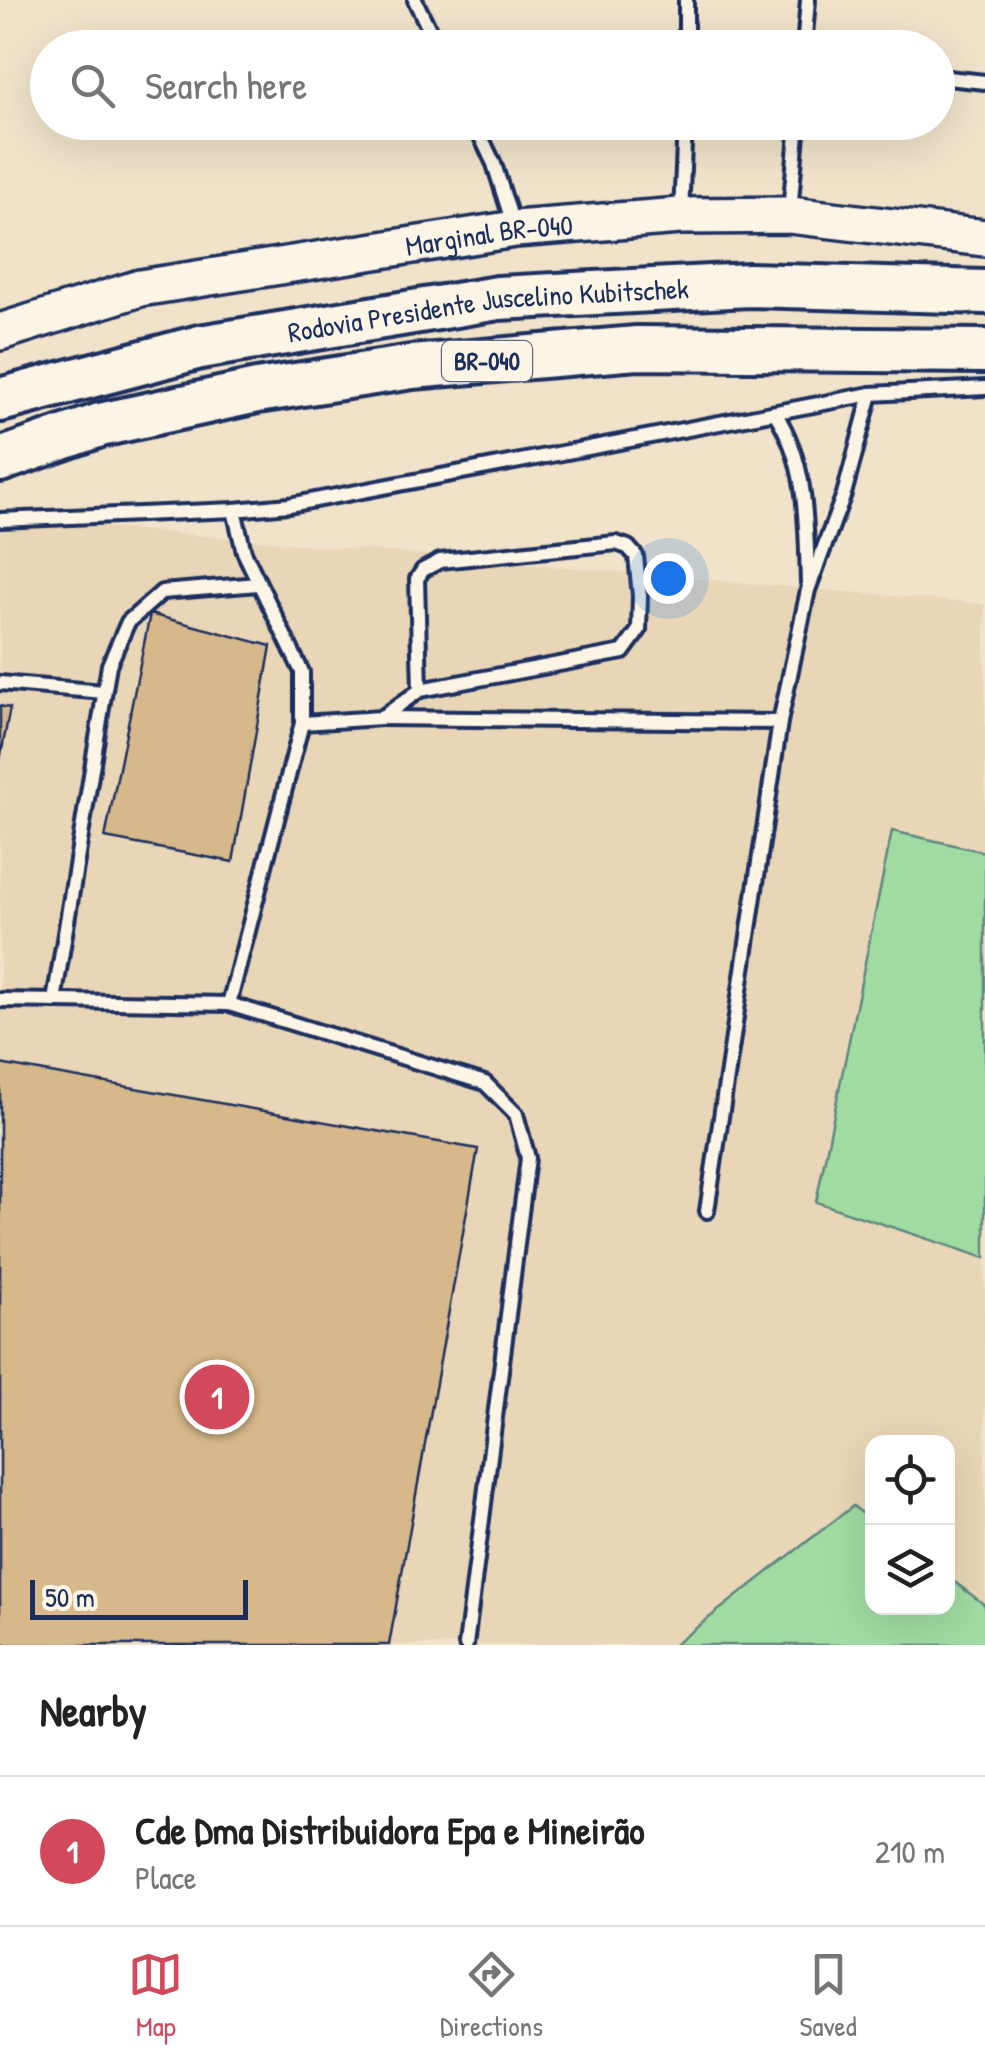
<!DOCTYPE html>
<html lang="en">
<head>
<meta charset="utf-8">
<style>
	body { margin:0; font-family:"Patrick Hand",sans-serif; background:#f2f2f2; color:#222 }
	.controls { position:absolute; right:30px; bottom:30px; display:grid; overflow:hidden; border-radius:20px; box-shadow:0 10px 40px #0002 }
	.controls button { width:90px; height:90px; display:grid; place-items:center; padding:0; border:0; border-bottom:2px solid #e0e0e0; background:#fff; color:#222; font:50px sans-serif }
	.scale { position:absolute; left:30px; bottom:25px; width:218px; box-sizing:border-box; padding-left:10px; border:5px solid #1b2f5e; border-top:0; font-size:28px; line-height:35px; white-space:nowrap; color:#1b2f5e; -webkit-text-stroke:8px #fcf5e5; paint-order:stroke }
	.you { position:absolute; left:668px; top:578px; width:35px; height:35px; margin:-25px; border:8px solid #fff; border-radius:50%; background:#1a73e8; box-shadow:0 0 0 15px #1a73e833 }
	.badge { display:grid; place-items:center; width:65px; height:65px; border-radius:50%; background:#d1495b; color:#fff; font-size:32px; font-weight:700 }
	.pin { position:absolute; translate:-50% -50%; border:5px solid #fff; box-shadow:0 2px 10px #0006 }
	.list { margin:0; padding:0; list-style:none }
	h2 { display:flex; justify-content:space-between; align-items:center; height:130px; margin:0; padding:0 40px; font-size:42px }
	h2 small { font-size:32px; font-weight:400; color:#767676 }
	.list li { display:grid; grid-template-columns:65px 1fr auto; gap:30px; align-items:center; box-sizing:border-box; height:150px; padding:0 40px; border-top:2px solid #e0e0e0 }
	.list b { display:block; font-size:38px; white-space:nowrap }
	.list p { margin:0; font-size:32px; white-space:nowrap; color:#767676 }
	.list em { font-size:32px; font-style:normal; color:#767676 }
	.icon { flex:none; width:55px; height:55px; fill:none; stroke:currentColor; stroke-width:2; stroke-linecap:round; stroke-linejoin:round }
	.map { position:relative; flex:none; width:985px; height:1645px; overflow:hidden }
	.search { position:absolute; background:#fff; box-shadow:0 10px 40px #0002; left:30px; right:30px; top:30px; height:110px; display:flex; align-items:center; gap:25px; box-sizing:border-box; padding:0 35px; border-radius:55px; color:#767676; font-size:38px }
	.sheet { height:280px; background:#fff }
	nav { display:flex; justify-content:space-around; align-items:center; box-sizing:border-box; height:140px; border-top:2px solid #e0e0e0; background:#fff; font-size:28px; color:#767676 }
	nav a { display:grid; justify-items:center; gap:5px }
	nav .on { color:#d1495b }
	.map>svg:first-child { display:block }
</style>
</head>
<body>
<div class="map">
<svg width="985" height="1645" viewBox="0 0 985 1645">
	<rect width="100%" height="100%" fill="#f1e3ca"/>
	<filter id="ink" filterUnits="userSpaceOnUse"><feTurbulence type="fractalNoise" baseFrequency=".01" numOctaves="2"/><feDisplacementMap in="SourceGraphic" scale="20" xChannelSelector="R" yChannelSelector="G"/><feConvolveMatrix kernelMatrix="1 2 1 2 8 2 1 2 1" color-interpolation-filters="sRGB"/></filter>
	<g filter="url(#ink)">
		<path fill="#e9d6b7" fill-rule="evenodd" d="M14,519L985,604V1645H0V525ZM872,1442H948V1608H872Z"/>
		<g fill="#a0dca2" stroke="#5e8680" stroke-width="2.5">
			<path d="M892,831L985,852V1258L816,1202Z"/>
			<path d="M853,1506L872,1521V1608H948V1577L985,1605V1645H674Z"/>
		</g>
		<g fill="#d6b88a" stroke="#1b2f5e" stroke-width="2.5">
			<path d="M150,614L271,646L233,862L105,838Z"/>
			<path d="M0,706L10,708L0,760Z"/>
			<path d="M0,1064L478,1149L389,1645H0Z"/>
		</g>
		<g fill="none" stroke-linecap="round" stroke-linejoin="round">
			<defs>
				<g id="lane">
					<path d="M415,0L438,48"/>
					<path d="M686,48V0"/>
					<path d="M804,48L808,0"/>
					<path d="M938,77L985,82"/>
					<path d="M474,122L494,164L514,227"/>
					<path d="M790,212L798,122"/>
					<path d="M681,214L685,122"/>
					<path d="M775,413C808,463 806,525 808,583"/>
					<path d="M0,520L234,510L289,505L871,394L985,388"/>
					<path d="M0,683L104,692"/>
					<path d="M381,718L780,722L707,1211"/>
					<path d="M780,722L808,590L844,494L871,394"/>
					<path d="M302,723L381,718L420,690L623,652L639,630L640,596L636,556L628,547L616,543L440,561L423,570L417,579L420,690"/>
					<path d="M0,1000L229,1004L485,1083L516,1114L528,1158L466,1645"/>
					<path d="M54,1001L109,665L128,622L162,592L258,584"/>
					<path d="M229,1004L302,723V672L244,552L234,510"/>
				</g>
				<g id="secondary">
					<path id="s1" d="M0,332L140,288L515,229L680,216L790,215L985,238"/>
				</g>
				<g id="highway">
					<path id="s2" d="M0,400L200,347L498,298L749,285L985,292"/>
					<path d="M0,460L100,425L257,391L412,367L637,348L985,351"/>
				</g>
			</defs>
			<use href="#lane" stroke="#1b2f5e" stroke-width="20"/>
			<use href="#secondary" stroke="#1b2f5e" stroke-width="42"/>
			<use href="#highway" stroke="#1b2f5e" stroke-width="50"/>
			<use href="#lane" stroke="#fcf5e5" stroke-width="12"/>
			<use href="#secondary" stroke="#fcf5e5" stroke-width="35"/>
			<use href="#highway" stroke="#fcf5e5" stroke-width="42"/>
		</g>
	</g>
	<g text-anchor="middle" dominant-baseline="central" stroke-width="9" stroke-linejoin="round" paint-order="stroke">
		<rect fill="#fcf5e5" stroke="#5e6a86" stroke-width="2.5" x="442" y="341" width="90" height="40" rx="8"/>
		<g font-size="25" font-weight="bold" fill="#1b2f5e">
			<text x="487" y="361">BR-040</text>
		</g>
		<g font-size="28" fill="#1b2f5e" stroke="#fcf5e5">
			<text stroke="none"><textPath href="#s1" startOffset="500">Marginal BR-040</textPath></text>
			<text stroke="none"><textPath href="#s2" startOffset="498">Rodovia Presidente Juscelino Kubitschek</textPath></text>
		</g>
	</g>
</svg>
<div class="controls">
<button><svg class="icon" aria-label="locate" viewBox="0 0 24 24"><circle cx="12" cy="12" r="6"/><path d="M12 2v4M12 18v4M2 12h4M18 12h4"/></svg></button>
<button><svg class="icon" aria-label="layers" viewBox="0 0 24 24"><path d="M12 4l9 5-9 5-9-5zM3 14l9 5 9-5"/></svg></button>
</div>
<div class="scale">50 m</div>
<div class="you"></div>
<div class="pin badge" style="left:217px;top:1397px">1</div>
<div class="search"><svg class="icon" aria-label="search" viewBox="0 0 24 24"><circle cx="10" cy="10" r="6"/><path d="M15 15l6 6"/></svg>Search here</div>
</div>
<section class="sheet">
<h2>Nearby<small></small></h2>
<ul class="list">
<li><span class="badge">1</span><div><b>Cde Dma Distribuidora Epa e Mineirão</b><p>Place</p></div><em>210 m</em></li>
</ul>
</section>
<nav>
<a class="on"><svg class="icon" aria-label="map" viewBox="0 0 24 24"><path d="M3 6l6-2 6 2 6-2v14l-6 2-6-2-6 2zM9 4v14M15 6v14"/></svg>Map</a>
<a><svg class="icon" aria-label="directions" viewBox="0 0 24 24"><path d="M12 3l9 9-9 9-9-9zM9 14v-3h6M13 9l2 2-2 2"/></svg>Directions</a>
<a><svg class="icon" aria-label="saved" viewBox="0 0 24 24"><path d="M7 4h10v16l-5-4-5 4z"/></svg>Saved</a>
</nav>
</body>
</html>
